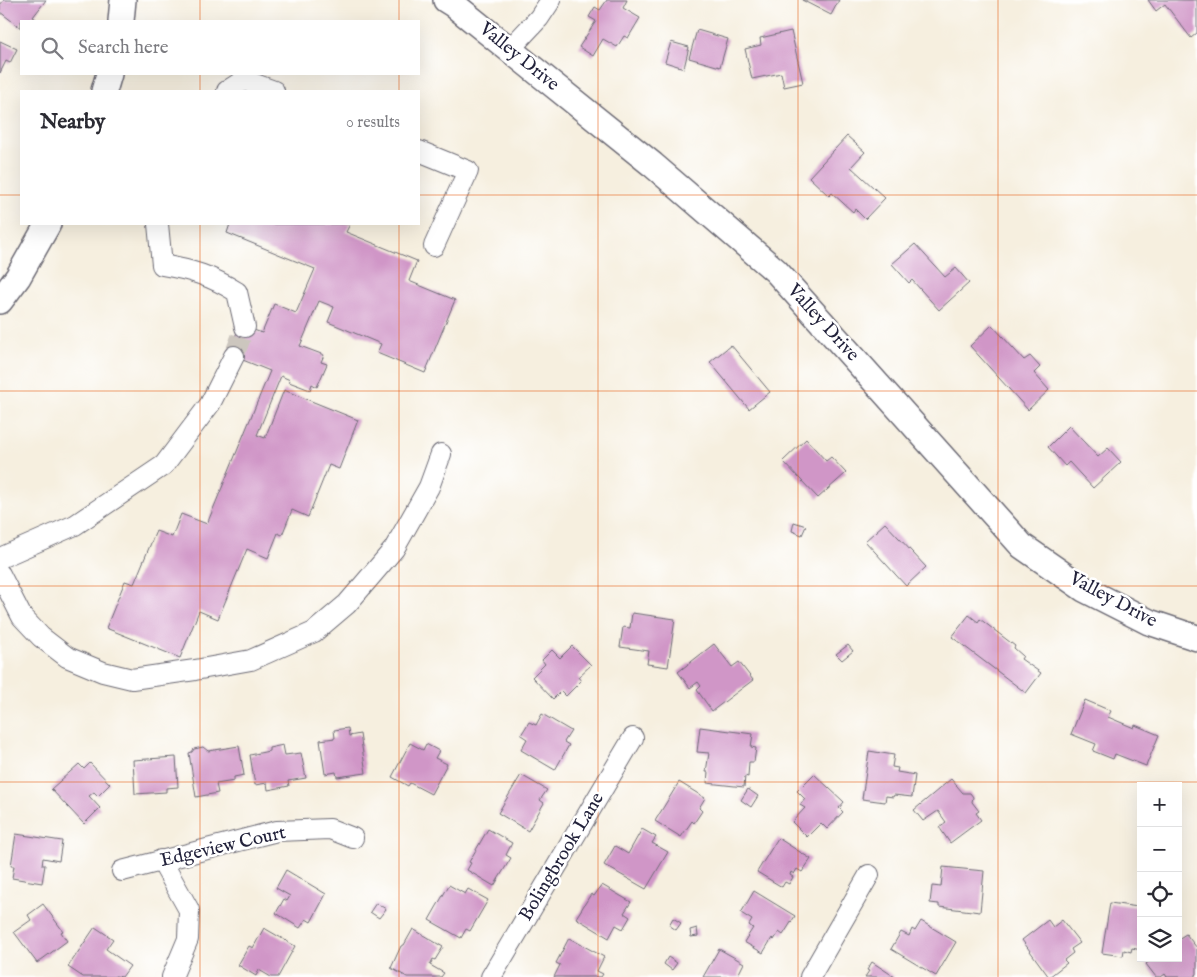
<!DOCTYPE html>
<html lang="en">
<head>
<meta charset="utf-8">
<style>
	body { margin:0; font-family:"IM FELL English",serif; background:#f7f7f7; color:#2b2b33 }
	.controls { position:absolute; right:15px; bottom:15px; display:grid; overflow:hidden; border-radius:0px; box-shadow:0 5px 20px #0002 }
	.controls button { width:45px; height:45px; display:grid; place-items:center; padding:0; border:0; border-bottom:1px solid #e1e1e2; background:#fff; color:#2b2b33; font:25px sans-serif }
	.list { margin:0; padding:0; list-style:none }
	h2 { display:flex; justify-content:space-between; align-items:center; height:65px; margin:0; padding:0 20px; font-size:21px }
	h2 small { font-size:16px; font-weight:400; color:#7c7c81 }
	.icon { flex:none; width:28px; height:28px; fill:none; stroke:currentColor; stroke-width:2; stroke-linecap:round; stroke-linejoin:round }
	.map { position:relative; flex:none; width:1197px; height:977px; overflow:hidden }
	.search { position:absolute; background:#fff; box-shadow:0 5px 20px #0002; left:20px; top:20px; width:400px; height:55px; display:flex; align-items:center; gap:12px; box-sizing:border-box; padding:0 18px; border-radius:0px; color:#7c7c81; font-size:19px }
	.panel { position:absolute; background:#fff; box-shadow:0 5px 20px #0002; left:20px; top:90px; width:400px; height:135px; border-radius:0px }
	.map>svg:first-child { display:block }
</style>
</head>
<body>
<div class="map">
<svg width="1197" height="977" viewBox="0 0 1197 977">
	<rect width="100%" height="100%" fill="#fff"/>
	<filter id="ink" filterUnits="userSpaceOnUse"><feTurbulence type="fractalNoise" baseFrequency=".02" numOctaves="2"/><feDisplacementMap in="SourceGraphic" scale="10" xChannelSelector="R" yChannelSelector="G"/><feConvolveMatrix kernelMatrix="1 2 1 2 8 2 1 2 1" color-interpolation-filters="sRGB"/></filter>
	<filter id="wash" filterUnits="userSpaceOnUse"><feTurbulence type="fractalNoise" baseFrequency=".0096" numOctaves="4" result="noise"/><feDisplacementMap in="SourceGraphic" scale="20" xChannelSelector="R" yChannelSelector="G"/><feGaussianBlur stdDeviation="1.12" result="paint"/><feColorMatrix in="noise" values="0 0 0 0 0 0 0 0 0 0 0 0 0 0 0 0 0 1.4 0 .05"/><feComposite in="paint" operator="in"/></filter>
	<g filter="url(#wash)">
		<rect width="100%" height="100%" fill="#f6efdf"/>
		<g id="blocks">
			<g fill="#d096c7">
				<path d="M4,0H46L33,17L36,19L34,21H21V28L0,12V5Z"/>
				<path d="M607,0H627L623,8L640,18L628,38L624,36L617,47L603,39L593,56L579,47L596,21L589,17L595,7L600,10Z"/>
				<path d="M802,0H839L831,15Z"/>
				<path d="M1148,0H1197V33L1191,38L1165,4L1156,11Z"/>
				<path d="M697,30L728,39L720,67L689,58Z"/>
				<path d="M791,31L803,83L784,87L781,73L752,79L745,49L761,45L760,38Z"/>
				<path d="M0,41L17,49L10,63L6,61L0,73Z"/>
				<path d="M671,42L689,47L684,68L665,62Z"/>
				<path d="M847,136L865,152L851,167L885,198L865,219L855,209L853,212L832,193L829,196L809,177Z"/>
				<path d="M230,224H350L346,232L417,261L409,281L455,300L425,373L377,353L381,344L328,322L334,307L319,301L300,346L324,355L321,362L327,364L317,387L312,384L310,390L289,382L290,380L281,376L257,435L265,438L284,390L358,420L339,469L329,465L308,517L292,510L282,535L278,533L268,558L247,549L218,619L199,611L180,658L106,628L125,581L134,584L156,531L172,537L181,514L207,524L270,371L228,354L240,325L262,333L274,304L296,313L315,269L227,233Z"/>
				<path d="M915,244L945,277L956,268L969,283L939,310L912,280L909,283L892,264Z"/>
				<path d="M992,325L1024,360L1030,356L1040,367L1034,373L1049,390L1028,410L970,346Z"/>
				<path d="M731,345L770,392L749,409L710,362Z"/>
				<path d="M1069,426L1098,457L1108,448L1121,462L1093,488L1069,462L1065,466L1048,447Z"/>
				<path d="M806,439L826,461L831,457L846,473L818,498L783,461Z"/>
				<path d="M794,522L806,526L802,535L792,531Z"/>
				<path d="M885,523L926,567L906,586L865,541Z"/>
				<path d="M632,613L675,619L668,667L647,664L649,651L620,647L623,627L630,628Z"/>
				<path d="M969,615L978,622L980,619L1015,646L1014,648L1023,656L1021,659L1041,673L1026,693L952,637Z"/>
				<path d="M714,644L732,667L739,662L753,680L712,711L697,690L701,686L698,682L690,688L678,672Z"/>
				<path d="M848,645L853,651L842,660L836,654Z"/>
				<path d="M572,646L591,665L578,677L581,681L566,696L561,691L553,699L532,677L545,664L542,660L552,650L560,658Z"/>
				<path d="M1085,700L1111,711L1108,717L1134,728L1135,725L1159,735L1146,766L1115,754L1113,759L1093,751L1096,744L1071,734Z"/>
				<path d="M542,714L571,731L564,742L569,745L555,770L521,750L527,739L521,735L529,722L536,725Z"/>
				<path d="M700,727L753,734L751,747L756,748L754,762H749L748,777L745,776L744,787L707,783L708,772H706L709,753L697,752Z"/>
				<path d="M348,728L349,736L360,734L366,773L337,777L336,772L325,774L320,740L335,738L334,730Z"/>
				<path d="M410,743L423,750L426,744L439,751L435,758L447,764L431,794L410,783L408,786L392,777Z"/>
				<path d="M283,745L285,755L301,753L306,778L288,781L289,786L268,790L267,783L255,785L250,755L269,751V748Z"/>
				<path d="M239,746L244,775L234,777V781L216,784L218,793L196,797L189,753L192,752L194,749L203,747L208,751Z"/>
				<path d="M869,751L894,755L892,767L898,768L897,772L915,775L912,797L894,795L893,797L886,796L885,802L862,799Z"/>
				<path d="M176,757L178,787L166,788V792L135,794L133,760Z"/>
				<path d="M90,763L110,784L98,796L94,792L89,796L100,808L84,824L51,789L79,764L84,769Z"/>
				<path d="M814,774L844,802L839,808L843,812L827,829L821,823L807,837L792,822L805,808L800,805L805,799L797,791Z"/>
				<path d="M521,775L547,790L540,800L544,803L528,831L498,813Z"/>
				<path d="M951,779L963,793H970L973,797L972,802L979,811L976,813L981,820L950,843L939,827L946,822L938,811L923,821L914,810Z"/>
				<path d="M679,782L705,798L699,808L702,811L694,823L692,821L681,837L655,821Z"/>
				<path d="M748,789L758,796L751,807L741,800Z"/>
				<path d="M488,829L512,843L506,855L511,858L494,886L467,870L471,863L469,862Z"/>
				<path d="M642,829L656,837L652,843L668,852L646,889L604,865L615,846L628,854Z"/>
				<path d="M16,834L62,841L59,861L43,858L42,865H45L42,883L12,878L14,866H11Z"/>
				<path d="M778,838L811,859L802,872L797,869L794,874L791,872L790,875L793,877L789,884L785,882L782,887L757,872Z"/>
				<path d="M943,867L984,871L980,912L939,907V904L930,903L932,886L941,887Z"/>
				<path d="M286,870L326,894L311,922L306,919L300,928L276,913L284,899L287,901L290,896L276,888Z"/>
				<path d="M449,885L465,894L468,889L488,900L470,931L466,929L461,938L429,920Z"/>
				<path d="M602,885L631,902L624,913L630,917L623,929L616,925L609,938L576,918L591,894L594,896Z"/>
				<path d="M754,891L795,916L783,935L779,932L774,940L772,938L763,953L744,942L753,928L749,925L752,920L741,913Z"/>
				<path d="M376,903L386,909L379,918L370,912Z"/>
				<path d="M1110,903L1138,907V906H1141V950L1132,948L1131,952L1124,950L1123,956L1102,953Z"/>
				<path d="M43,904L63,931L61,932L67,941L37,963L14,932L31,920L28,915Z"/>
				<path d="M673,918L681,923L676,930L669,925Z"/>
				<path d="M1048,920L1053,927L1062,920L1080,943L1071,949L1073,953L1064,960L1067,963L1049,977L1022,940Z"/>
				<path d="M921,921L956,942L936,976L891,949L901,932L909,936L912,929L915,931Z"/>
				<path d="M95,927L113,939L106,949L130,966L122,977L115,976L114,977H83L68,967Z"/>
				<path d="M264,928L295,946L278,977H271L259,970L256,976L238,965L249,946L253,948Z"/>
				<path d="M697,928L698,936L691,937L690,930Z"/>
				<path d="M413,929L443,947L435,960L433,959L430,965L444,973L441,977H407L391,968L401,946L404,945Z"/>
				<path d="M1186,934L1197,948V974L1193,977H1167L1165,974L1161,977H1156L1146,964L1153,958H1178V939Z"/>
				<path d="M569,938L604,957L597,971L603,974L601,977H554L560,965L556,963Z"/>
				<path d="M719,949L744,963L738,975L741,977H703Z"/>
				<path d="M668,957L677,963L672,970L664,964Z"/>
				<path d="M872,962L895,977H865L869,971L867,970Z"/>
			</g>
		</g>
	</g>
	<g filter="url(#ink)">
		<use href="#blocks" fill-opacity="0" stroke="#6c6a74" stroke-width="1"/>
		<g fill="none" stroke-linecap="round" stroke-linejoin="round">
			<path stroke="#ccc6be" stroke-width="20" stroke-dasharray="20 10" stroke-linecap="butt" d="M234,356L245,327"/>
			<defs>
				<g id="minor">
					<path d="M509,50L539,18L551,0"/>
					<path d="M227,91L244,80L274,91"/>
					<path d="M419,151L468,171L434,246"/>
					<path d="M158,224L162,265C192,270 211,276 237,292L245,327"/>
					<path d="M0,558L75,525L164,465L210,404L234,356"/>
					<path d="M0,574L22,617L41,637L67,657L103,672L132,679L195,670L251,660L314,632L347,604L394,549L429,487L441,454"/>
					<path d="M161,860L189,910L188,939L172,977"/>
					<path d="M122,871L277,831L330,829L353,838"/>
					<path d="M491,977L633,738"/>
					<path d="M810,977L869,875"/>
				</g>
				<g id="tertiary">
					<path d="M446,0L454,5L653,165L776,271L1022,546L1084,589L1149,622L1197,638"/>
					<path d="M121,21L123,0"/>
					<path d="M104,91L109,74"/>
					<path d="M0,301L18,277L48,224"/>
				</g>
			</defs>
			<use href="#minor" stroke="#6c6a74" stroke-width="22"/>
			<use href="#tertiary" stroke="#6c6a74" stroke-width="28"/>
			<use href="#minor" stroke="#fff" stroke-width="20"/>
			<use href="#tertiary" stroke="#fff" stroke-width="25"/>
		</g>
	</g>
	<path fill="none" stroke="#e8590c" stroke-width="1" stroke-opacity="0.55" d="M200,0V21M399,0V21M598,0V977M798,0V977M998,0V977M200,74V91M399,74V91M0,195H21M419,195H1197M200,224V977M399,224V977M0,391H1197M0,586H1197M0,782H1197"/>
	<g text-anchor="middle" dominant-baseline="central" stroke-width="5" stroke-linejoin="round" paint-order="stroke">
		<g font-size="19" fill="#22223b" stroke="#fff">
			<text transform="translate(519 57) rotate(39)">Valley Drive</text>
			<text transform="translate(823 323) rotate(48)">Valley Drive</text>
			<text transform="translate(1113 600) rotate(28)">Valley Drive</text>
			<text transform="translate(223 847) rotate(-13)">Edgeview Court</text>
			<text transform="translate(562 857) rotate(-59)">Bolingbrook Lane</text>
		</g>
	</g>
</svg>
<div class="controls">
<button>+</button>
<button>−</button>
<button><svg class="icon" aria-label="locate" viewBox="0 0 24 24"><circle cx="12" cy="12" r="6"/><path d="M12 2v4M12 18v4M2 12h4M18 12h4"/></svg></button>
<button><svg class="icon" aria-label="layers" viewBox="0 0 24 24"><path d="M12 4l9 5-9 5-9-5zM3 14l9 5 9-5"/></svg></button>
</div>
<div class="search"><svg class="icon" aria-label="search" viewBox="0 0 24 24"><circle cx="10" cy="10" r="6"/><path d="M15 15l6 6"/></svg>Search here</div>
<section class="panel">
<h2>Nearby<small>0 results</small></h2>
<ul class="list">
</ul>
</section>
</div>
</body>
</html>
